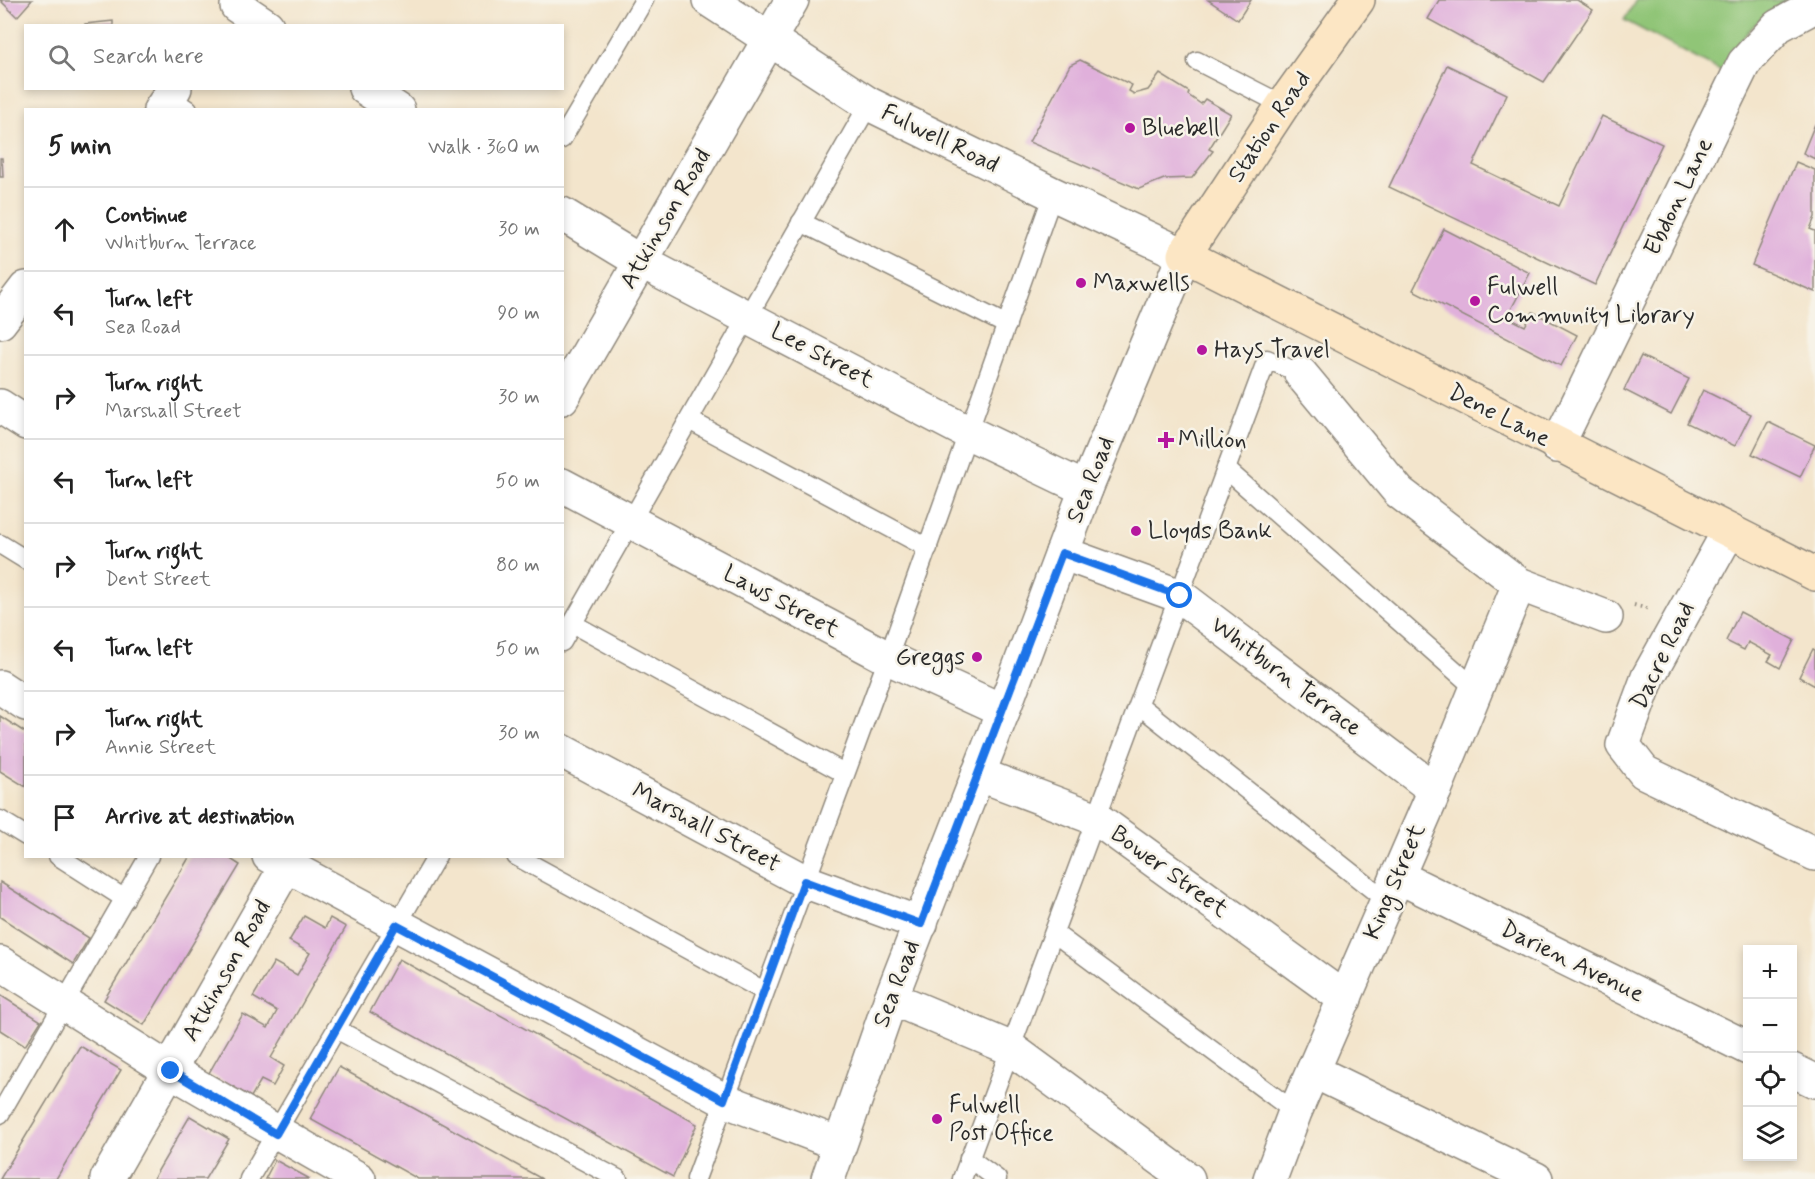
<!DOCTYPE html>
<html lang="en">
<head>
<meta charset="utf-8">
<style>
	body { margin:0; font-family:Mynerve,sans-serif; background:#f2f2f2; color:#222 }
	.controls { position:absolute; right:18px; bottom:18px; display:grid; overflow:hidden; border-radius:0px; box-shadow:0 3px 9px #0003 }
	.controls button { width:54px; height:54px; display:grid; place-items:center; padding:0; border:0; border-bottom:2px solid #e0e0e0; background:#fff; color:#222; font:30px sans-serif }
	.stop { position:absolute; width:18px; height:18px; margin:-14px; border:4px solid #1a73e8; border-radius:50%; background:#fff }
	.stop.end { background:#1a73e8; border-color:#fff; box-shadow:0 2px 6px #0008 }
	.list { margin:0; padding:0; list-style:none }
	h2 { display:flex; justify-content:space-between; align-items:center; height:78px; margin:0; padding:0 24px; font-size:26px }
	h2 small { font-size:20px; font-weight:400; color:#767676 }
	.list li { display:grid; grid-template-columns:39px 1fr auto; gap:18px; align-items:center; box-sizing:border-box; height:84px; padding:0 24px; border-top:2px solid #e0e0e0 }
	.list b { display:block; font-size:22px; white-space:nowrap }
	.list p { margin:0; font-size:20px; white-space:nowrap; color:#767676 }
	.list em { font-size:20px; font-style:normal; color:#767676 }
	.icon { flex:none; width:33px; height:33px; fill:none; stroke:currentColor; stroke-width:2; stroke-linecap:round; stroke-linejoin:round }
	.map { position:relative; flex:none; width:1815px; height:1179px; overflow:hidden }
	.search { position:absolute; background:#fff; box-shadow:0 3px 9px #0003; left:24px; top:24px; width:540px; height:66px; display:flex; align-items:center; gap:15px; box-sizing:border-box; padding:0 21px; border-radius:0px; color:#767676; font-size:22px }
	.panel { position:absolute; background:#fff; box-shadow:0 3px 9px #0003; left:24px; top:108px; width:540px; height:750px; border-radius:0px }
	.map>svg:first-child { display:block }
</style>
</head>
<body>
<div class="map">
<svg width="1815" height="1179" viewBox="0 0 1815 1179">
	<rect width="100%" height="100%" fill="#f7f3e8"/>
	<filter id="ink" filterUnits="userSpaceOnUse"><feTurbulence type="fractalNoise" baseFrequency=".0167" numOctaves="2"/><feDisplacementMap in="SourceGraphic" scale="12" xChannelSelector="R" yChannelSelector="G"/><feConvolveMatrix kernelMatrix="1 2 1 2 8 2 1 2 1" color-interpolation-filters="sRGB"/></filter>
	<filter id="wash" filterUnits="userSpaceOnUse"><feTurbulence type="fractalNoise" baseFrequency=".008" numOctaves="4" result="noise"/><feDisplacementMap in="SourceGraphic" scale="24" xChannelSelector="R" yChannelSelector="G"/><feGaussianBlur stdDeviation="1.35" result="paint"/><feColorMatrix in="noise" values="0 0 0 0 0 0 0 0 0 0 0 0 0 0 0 0 0 1.4 0 .05"/><feComposite in="paint" operator="in"/></filter>
	<g filter="url(#wash)">
		<rect width="100%" height="100%" fill="#f3e5cc"/>
		<path fill="#90c577" stroke="#5e7851" stroke-width="1.5" d="M1636,0H1787C1754,21 1739,38 1722,72L1624,20Z"/>
		<g id="blocks">
			<g fill="#e0b0db">
				<path d="M0,0H32L17,17Z"/>
				<path d="M1208,0H1251L1238,20Z"/>
				<path d="M1439,0H1577L1593,10L1544,82L1428,19Z"/>
				<path d="M113,21V26H85V24Z"/>
				<path d="M1080,60L1132,85L1129,91L1134,94L1148,90L1160,74L1189,92L1188,95L1201,104L1205,99L1231,114L1209,149L1213,151L1192,178L1164,179L1139,189L1029,142L1070,65Z"/>
				<path d="M1447,65L1507,94L1473,165L1559,206L1602,116L1662,144L1595,285L1389,187Z"/>
				<path d="M1815,124V159L1803,153Z"/>
				<path d="M0,158H2L3,177H0Z"/>
				<path d="M1796,162L1815,170V217L1810,229L1815,231V292L1752,265Z"/>
				<path d="M1444,229L1530,273L1507,317L1525,326L1533,312L1577,335L1561,366L1413,290Z"/>
				<path d="M1641,356L1689,379L1671,414L1624,390Z"/>
				<path d="M1703,390L1751,414L1735,446L1687,423Z"/>
				<path d="M1768,422L1815,445L1800,477L1752,454Z"/>
				<path d="M1740,612L1794,640L1780,668L1768,661L1772,655L1748,642L1744,650L1726,641Z"/>
				<path d="M1813,649L1815,650V686L1799,677Z"/>
				<path d="M0,716L26,733V787L0,771Z"/>
				<path d="M190,856H226L240,865L144,1025L104,1000Z"/>
				<path d="M0,882L89,938L73,964L0,917Z"/>
				<path d="M304,916L325,928L330,918L346,927L271,1058L284,1066L273,1086L261,1080L251,1097L209,1073L243,1014L268,1028L277,1011L253,997L274,962L297,975L310,953L289,941Z"/>
				<path d="M399,959L697,1124L673,1177L370,1012Z"/>
				<path d="M0,995L41,1021L25,1046L0,1030Z"/>
				<path d="M80,1046L121,1070L56,1179H0Z"/>
				<path d="M339,1067L542,1179H418L310,1119Z"/>
				<path d="M190,1116L229,1139L205,1179H153Z"/>
				<path d="M275,1160L310,1179H265Z"/>
			</g>
		</g>
	</g>
	<g filter="url(#ink)">
		<use href="#blocks" fill-opacity="0" stroke="#8f887c" stroke-width="1.5"/>
		<g fill="none" stroke-linecap="round" stroke-linejoin="round">
			<defs>
				<g id="service">
					<path d="M1197,61L1283,105"/>
					<path d="M169,97L188,110"/>
					<path d="M562,139L644,0"/>
					<path d="M801,222L1007,325"/>
					<path d="M689,420L928,548"/>
					<path d="M1226,469L1476,689"/>
					<path d="M0,544L26,560"/>
					<path d="M573,624L844,773"/>
					<path d="M562,642L869,104"/>
					<path d="M1139,705L1387,901"/>
					<path d="M0,820L26,836"/>
					<path d="M58,856L125,899"/>
					<path d="M516,856L764,991"/>
					<path d="M1054,933L1295,1112"/>
					<path d="M336,1029L618,1179"/>
					<path d="M0,1114L149,856"/>
					<path d="M969,1158L997,1179"/>
					<path d="M249,1179L437,856"/>
					<path d="M696,1179L888,658L1053,194"/>
					<path d="M962,1179L1267,359L1301,374"/>
				</g>
				<g id="minor">
					<path d="M237,6L267,26"/>
					<path d="M365,88L398,110"/>
					<path d="M160,110L175,88"/>
					<path d="M562,214L641,262L969,433L1086,489"/>
					<path d="M0,322L26,288"/>
					<path d="M1301,374L1399,492L1519,584L1606,617"/>
					<path d="M562,398L792,0"/>
					<path d="M0,406L26,423"/>
					<path d="M1557,446L1744,63L1778,26L1815,6"/>
					<path d="M562,485L888,658L1003,711"/>
					<path d="M1729,531L1648,677L1623,745L1644,772L1815,854"/>
					<path d="M1062,553L1180,596L1435,790"/>
					<path d="M0,687L26,704"/>
					<path d="M562,751L804,881L921,924"/>
					<path d="M978,774L1097,819L1345,999"/>
					<path d="M269,856L724,1100L839,1144"/>
					<path d="M1397,876L1748,1048"/>
					<path d="M0,963L171,1071L359,1179"/>
					<path d="M891,998L1010,1048L1188,1179"/>
					<path d="M1792,1070L1815,1081"/>
					<path d="M1313,1071L1536,1179"/>
					<path d="M107,1179L292,856"/>
					<path d="M1270,1179L1295,1112L1435,790L1519,584"/>
				</g>
				<path id="tertiary" d="M709,0L869,104L1053,194L1184,255L1086,489L1003,711L891,998L828,1179"/>
				<path id="secondary" d="M1358,0L1283,105L1184,255L1815,574"/>
			</defs>
			<use href="#service" stroke="#8f887c" stroke-width="21"/>
			<use href="#minor" stroke="#8f887c" stroke-width="36"/>
			<use href="#tertiary" stroke="#8f887c" stroke-width="36"/>
			<use href="#secondary" stroke="#8f887c" stroke-width="36"/>
			<path stroke="#8f887c" stroke-width="4" stroke-dasharray="1.5 4.5" stroke-linecap="butt" d="M1634,605L1650,609"/>
			<use href="#service" stroke="#fff" stroke-width="18"/>
			<use href="#minor" stroke="#fff" stroke-width="33"/>
			<use href="#tertiary" stroke="#fff" stroke-width="33"/>
			<use href="#secondary" stroke="#fce6c4" stroke-width="33"/>
		</g>
	</g>
	<g fill="none" stroke-linecap="round" stroke-linejoin="round" filter="url(#ink)">
		<path stroke="#1a73e8" stroke-width="8" d="M171,1071L276,1134L396,925L724,1100L804,881L921,924L1062,553L1180,596"/>
	</g>
	<g fill="#b5179e" stroke="#f7f3e8" stroke-width="2">
		<circle cx="1130" cy="128" r="6"/>
		<circle cx="1081" cy="283" r="6"/>
		<circle cx="1475" cy="301" r="6"/>
		<circle cx="1202" cy="350" r="6"/>
		<path d="M1163 431h6v6h6v6h-6v6h-6v-6h-6v-6h6z"/>
		<circle cx="1136" cy="531" r="6"/>
		<circle cx="977" cy="657" r="6"/>
		<circle cx="937" cy="1119" r="6"/>
	</g>
	<g text-anchor="middle" dominant-baseline="central" stroke-width="5" stroke-linejoin="round" paint-order="stroke">
		<g font-size="24" fill="#2b2b2b" stroke="#f7f3e8">
			<text transform="translate(1270 127) rotate(-56)">Station Road</text>
			<text transform="translate(940 139) rotate(26)">Fulwell Road</text>
			<text transform="translate(1679 197) rotate(-64)">Ebdon Lane</text>
			<text transform="translate(666 219) rotate(-60)">Atkinson Road</text>
			<text transform="translate(822 356) rotate(28)">Lee Street</text>
			<text transform="translate(1499 416) rotate(27)">Dene Lane</text>
			<text transform="translate(1091 480) rotate(-68)">Sea Road</text>
			<text transform="translate(781 602) rotate(28)">Laws Street</text>
			<text transform="translate(1663 656) rotate(-64)">Dacre Road</text>
			<text transform="translate(1286 677) rotate(37)">Whitburn Terrace</text>
			<text transform="translate(706 828) rotate(28)">Marshall Street</text>
			<text transform="translate(1169 872) rotate(36)">Bower Street</text>
			<text transform="translate(1395 882) rotate(-67)">King Street</text>
			<text transform="translate(1572 962) rotate(26)">Darien Avenue</text>
			<text transform="translate(227 971) rotate(-61)">Atkinson Road</text>
			<text transform="translate(897 984) rotate(-69)">Sea Road</text>
		</g>
		<g font-size="24" fill="#2b2b2b" stroke="#f7f3e8" text-anchor="start">
			<text x="1142" y="128">Bluebell</text>
			<text x="1093" y="283">Maxwells</text>
			<text x="1487" y="287">Fulwell<tspan x="1487" dy="28">Community Library</tspan></text>
			<text x="1214" y="350">Hays Travel</text>
			<text x="1178" y="440">Million</text>
			<text x="1148" y="531">Lloyds Bank</text>
			<text x="965" y="657" text-anchor="end">Greggs</text>
			<text x="949" y="1105">Fulwell<tspan x="949" dy="28">Post Office</tspan></text>
		</g>
	</g>
</svg>
<div class="controls">
<button>+</button>
<button>−</button>
<button><svg class="icon" aria-label="locate" viewBox="0 0 24 24"><circle cx="12" cy="12" r="6"/><path d="M12 2v4M12 18v4M2 12h4M18 12h4"/></svg></button>
<button><svg class="icon" aria-label="layers" viewBox="0 0 24 24"><path d="M12 4l9 5-9 5-9-5zM3 14l9 5 9-5"/></svg></button>
</div>
<div class="stop" style="left:1180px;top:596px"></div>
<div class="stop end" style="left:171px;top:1071px"></div>
<div class="search"><svg class="icon" aria-label="search" viewBox="0 0 24 24"><circle cx="10" cy="10" r="6"/><path d="M15 15l6 6"/></svg>Search here</div>
<section class="panel">
<h2>5 min<small>Walk · 360 m</small></h2>
<ul class="list">
<li><svg class="icon" aria-label="ahead" viewBox="0 0 24 24"><path d="M12 20V5M6 11l6-6 6 6"/></svg><div><b>Continue</b><p>Whitburn Terrace</p></div><em>30 m</em></li>
<li><svg class="icon" aria-label="left" viewBox="0 0 24 24"><path d="M17 20v-9H6M10 6l-5 5 5 5"/></svg><div><b>Turn left</b><p>Sea Road</p></div><em>90 m</em></li>
<li><svg class="icon" aria-label="right" viewBox="0 0 24 24"><path d="M7 20v-9h11M14 6l5 5-5 5"/></svg><div><b>Turn right</b><p>Marshall Street</p></div><em>30 m</em></li>
<li><svg class="icon" aria-label="left" viewBox="0 0 24 24"><path d="M17 20v-9H6M10 6l-5 5 5 5"/></svg><div><b>Turn left</b></div><em>50 m</em></li>
<li><svg class="icon" aria-label="right" viewBox="0 0 24 24"><path d="M7 20v-9h11M14 6l5 5-5 5"/></svg><div><b>Turn right</b><p>Dent Street</p></div><em>80 m</em></li>
<li><svg class="icon" aria-label="left" viewBox="0 0 24 24"><path d="M17 20v-9H6M10 6l-5 5 5 5"/></svg><div><b>Turn left</b></div><em>50 m</em></li>
<li><svg class="icon" aria-label="right" viewBox="0 0 24 24"><path d="M7 20v-9h11M14 6l5 5-5 5"/></svg><div><b>Turn right</b><p>Annie Street</p></div><em>30 m</em></li>
<li><svg class="icon" aria-label="arrive" viewBox="0 0 24 24"><path d="M6 21V4h12l-3 4 3 4H6"/></svg><div><b>Arrive at destination</b></div></li>
</ul>
</section>
</div>
</body>
</html>
